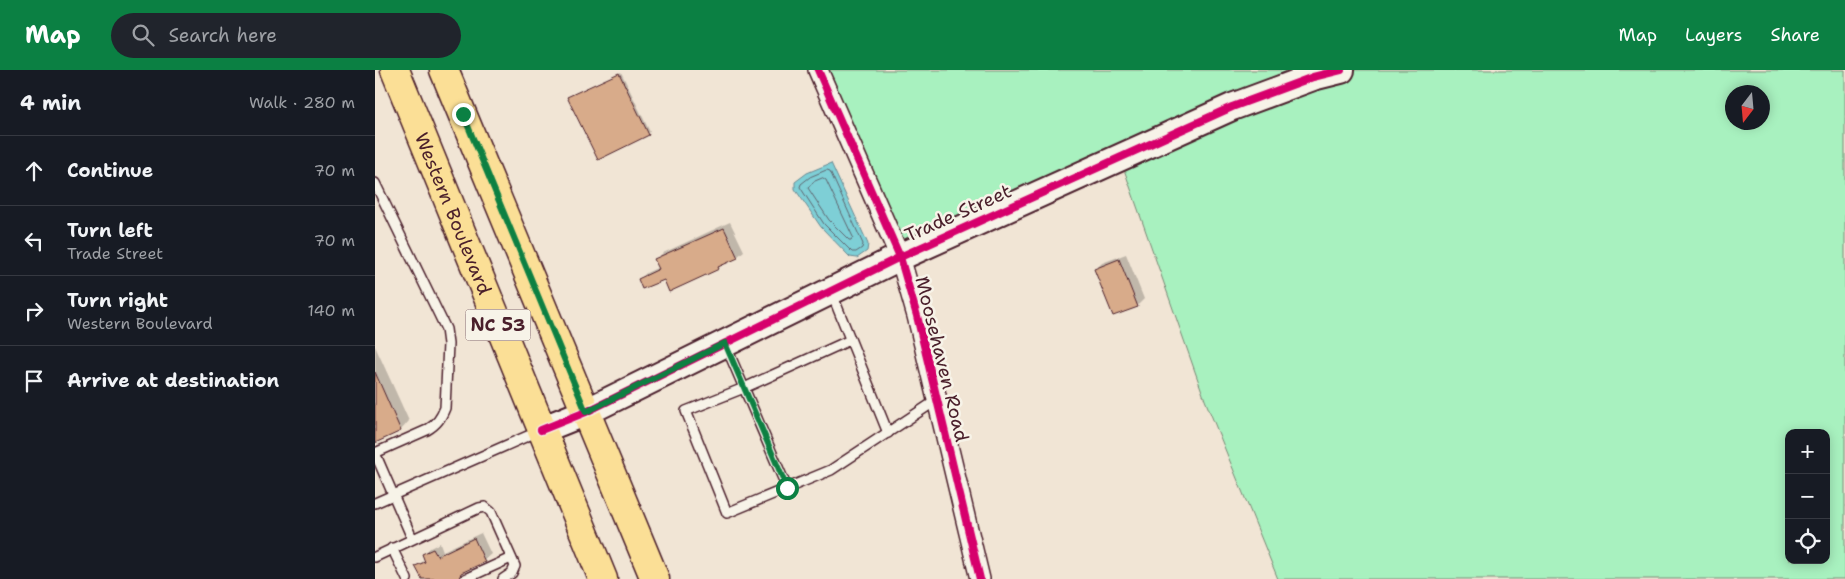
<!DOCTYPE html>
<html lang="en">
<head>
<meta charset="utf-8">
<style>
	body { margin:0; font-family:"Shantell Sans",sans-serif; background:#20242c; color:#f1f3f6 }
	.controls { position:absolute; right:15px; bottom:15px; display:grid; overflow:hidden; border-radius:10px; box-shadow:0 2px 12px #0003 }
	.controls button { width:45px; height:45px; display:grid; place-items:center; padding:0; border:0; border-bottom:1px solid #363941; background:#171b24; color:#f1f3f6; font:25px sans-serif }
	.compass { position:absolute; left:1350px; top:15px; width:45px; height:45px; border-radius:50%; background:#171b24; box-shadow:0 2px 12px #0003; rotate:196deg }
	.stop { position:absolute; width:15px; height:15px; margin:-11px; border:4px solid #0b8043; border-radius:50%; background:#fff }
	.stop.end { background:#0b8043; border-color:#fff; box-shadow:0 1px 5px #0008 }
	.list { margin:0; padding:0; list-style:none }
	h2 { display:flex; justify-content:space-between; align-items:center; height:65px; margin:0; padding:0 20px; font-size:21px }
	h2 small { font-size:16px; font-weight:400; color:#9ea1a6 }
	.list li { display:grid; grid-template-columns:32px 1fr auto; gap:15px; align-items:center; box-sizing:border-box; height:70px; padding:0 20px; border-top:1px solid #363941 }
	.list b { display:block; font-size:19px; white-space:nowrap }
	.list p { margin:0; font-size:16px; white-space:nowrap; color:#9ea1a6 }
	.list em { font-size:16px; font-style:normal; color:#9ea1a6 }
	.icon { flex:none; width:28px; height:28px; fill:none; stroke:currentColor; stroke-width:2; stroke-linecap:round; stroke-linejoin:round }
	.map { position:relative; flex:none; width:1470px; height:509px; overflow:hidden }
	header { display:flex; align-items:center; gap:30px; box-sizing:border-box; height:70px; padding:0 25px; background:#0b8043; color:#fff }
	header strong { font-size:24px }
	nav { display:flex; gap:28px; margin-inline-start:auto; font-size:18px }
	.search { width:350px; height:45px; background:#20242c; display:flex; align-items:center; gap:12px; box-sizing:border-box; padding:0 18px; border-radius:28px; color:#9ea1a6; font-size:19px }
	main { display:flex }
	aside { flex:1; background:#171b24 }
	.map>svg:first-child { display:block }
</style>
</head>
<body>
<header>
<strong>Map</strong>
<div class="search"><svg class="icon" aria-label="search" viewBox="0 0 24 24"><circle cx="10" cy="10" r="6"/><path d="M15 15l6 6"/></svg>Search here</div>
<nav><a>Map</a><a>Layers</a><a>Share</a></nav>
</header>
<main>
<aside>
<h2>4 min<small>Walk · 280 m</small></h2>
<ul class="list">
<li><svg class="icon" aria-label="ahead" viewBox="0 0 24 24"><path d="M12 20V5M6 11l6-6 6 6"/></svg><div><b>Continue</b></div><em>70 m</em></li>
<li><svg class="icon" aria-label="left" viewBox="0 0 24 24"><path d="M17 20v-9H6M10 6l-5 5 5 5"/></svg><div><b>Turn left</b><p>Trade Street</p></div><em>70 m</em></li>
<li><svg class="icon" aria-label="right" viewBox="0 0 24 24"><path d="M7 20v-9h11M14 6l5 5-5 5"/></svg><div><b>Turn right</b><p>Western Boulevard</p></div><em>140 m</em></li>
<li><svg class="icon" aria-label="arrive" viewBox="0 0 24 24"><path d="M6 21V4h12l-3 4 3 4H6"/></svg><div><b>Arrive at destination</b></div></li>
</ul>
</aside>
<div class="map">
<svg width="1470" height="509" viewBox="0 0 1470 509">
	<rect width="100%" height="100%" fill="#f1e5d5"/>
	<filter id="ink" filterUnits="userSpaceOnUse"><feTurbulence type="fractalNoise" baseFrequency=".02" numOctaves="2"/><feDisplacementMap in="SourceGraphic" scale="10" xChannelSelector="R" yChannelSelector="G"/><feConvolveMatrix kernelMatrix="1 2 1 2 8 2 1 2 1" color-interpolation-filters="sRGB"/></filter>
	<g filter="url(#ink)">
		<path fill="#a8f1bf" stroke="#798875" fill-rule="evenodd" d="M443,0H1470V509H903L830,330L745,88L525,187ZM1358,22H1388V52H1358ZM1414,363H1451V490H1414Z"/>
		<path fill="#7ecfd6" stroke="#698992" d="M456,93L493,174L492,181L482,188L475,187L446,157L420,119V112L432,103Z"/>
		<g fill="#0003">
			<path d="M246,2L275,62L223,88L196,26Z"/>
			<path d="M355,152L369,181L362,187L347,194L343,198L265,210L271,203L284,197L281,189L288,183Z"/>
			<path d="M751,184L769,229L762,236L721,199L727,193Z"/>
			<path d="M0,276L34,351L26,360L0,372Z"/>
			<path d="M106,463L116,484L109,490L91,499L81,509H48L42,496L51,489L49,484L55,478L65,473L68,481Z"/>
		</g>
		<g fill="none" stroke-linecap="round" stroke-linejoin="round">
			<g stroke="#5f656f" stroke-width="1">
				<path d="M452,100L455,101L488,174L487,178L481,182H477L449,154L425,117L426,114L435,107Z"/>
				<path d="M448,108L451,110L478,167L476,170H474L454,150L433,118L438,112Z"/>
			</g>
		</g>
		<g fill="#d8ab8a" stroke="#4a1f2b">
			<path d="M244,3L274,65L223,90L192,27Z"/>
			<path d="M349,158L363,188L343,197L344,199L294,222L289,210L267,219L263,209L284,199L279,189Z"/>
			<path d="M744,189L763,237L738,246L719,199Z"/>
			<path d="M0,302L26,361L0,373Z"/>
			<path d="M99,468L110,492L86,503L84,509H47L40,496L50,492L47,484L58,479L62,486Z"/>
		</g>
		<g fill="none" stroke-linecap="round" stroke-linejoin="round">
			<defs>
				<g id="lane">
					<path d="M0,113L71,259L73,274L70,338C66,348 62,354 52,360L0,383L37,468"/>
					<path d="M457,224L513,363"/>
					<path d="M475,270L369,318L311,341L352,443L456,400L562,330"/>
					<path d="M351,276L412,418"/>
					<path d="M0,433L164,361"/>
					<path d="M17,478L32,509"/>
					<path d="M0,487L104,438L110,437L116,442L140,496L137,503L128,509"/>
					<path d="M90,509L136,488"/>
				</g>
				<path id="street" d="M443,0L525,187L542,246L605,509"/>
				<path id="secondary" d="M166,360L211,342L525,187L857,37L938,7L966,0"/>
				<g id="primary">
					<path id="s1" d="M20,0L228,509"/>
					<path d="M69,0L280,509"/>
				</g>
			</defs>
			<use href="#lane" stroke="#4a1f2b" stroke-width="12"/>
			<use href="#street" stroke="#4a1f2b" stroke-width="22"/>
			<use href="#secondary" stroke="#4a1f2b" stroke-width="30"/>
			<use href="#primary" stroke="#4a1f2b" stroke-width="31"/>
			<use href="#lane" stroke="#f7f3e8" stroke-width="9"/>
			<use href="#street" stroke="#f7f3e8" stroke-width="19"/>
			<use href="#secondary" stroke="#f7f3e8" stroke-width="26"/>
			<use href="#primary" stroke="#fbdf96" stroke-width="28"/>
			<defs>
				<g id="cycleway">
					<path d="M443,0L525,187L542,246L605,509"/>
					<path d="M166,360L211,342L525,187L857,37L938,7L966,0"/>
				</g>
			</defs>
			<use href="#cycleway" stroke="#f7f3e8" stroke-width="11"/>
			<use href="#cycleway" stroke="#d6006c" stroke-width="8"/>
		</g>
	</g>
	<g fill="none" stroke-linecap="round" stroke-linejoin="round" filter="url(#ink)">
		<path stroke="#0b8043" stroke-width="6" d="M88,44L211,342L350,273L412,418"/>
	</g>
	<g text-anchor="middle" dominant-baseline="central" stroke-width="5" stroke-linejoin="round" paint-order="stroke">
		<rect fill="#f7f3e8" stroke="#7e5f64" stroke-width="1" x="90.5" y="239.5" width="65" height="31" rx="4"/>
		<g font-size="18" font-weight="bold" fill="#4a1f2b">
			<text x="123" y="255">NC 53</text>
		</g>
		<g font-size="19" fill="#4a1f2b" stroke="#f7f3e8">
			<text transform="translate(583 143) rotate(-24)">Trade Street</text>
			<text stroke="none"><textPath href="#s1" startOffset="155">Western Boulevard</textPath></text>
			<text transform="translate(567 289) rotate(76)">Moosehaven Road</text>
		</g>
	</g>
</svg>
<div class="controls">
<button>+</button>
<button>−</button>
<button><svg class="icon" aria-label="locate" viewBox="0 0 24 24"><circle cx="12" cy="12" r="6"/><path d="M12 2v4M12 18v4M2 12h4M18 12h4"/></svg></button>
</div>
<svg class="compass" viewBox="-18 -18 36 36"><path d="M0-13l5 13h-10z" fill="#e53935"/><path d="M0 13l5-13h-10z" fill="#9ea1a6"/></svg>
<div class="stop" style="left:412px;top:418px"></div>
<div class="stop end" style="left:88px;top:44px"></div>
</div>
</main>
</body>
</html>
